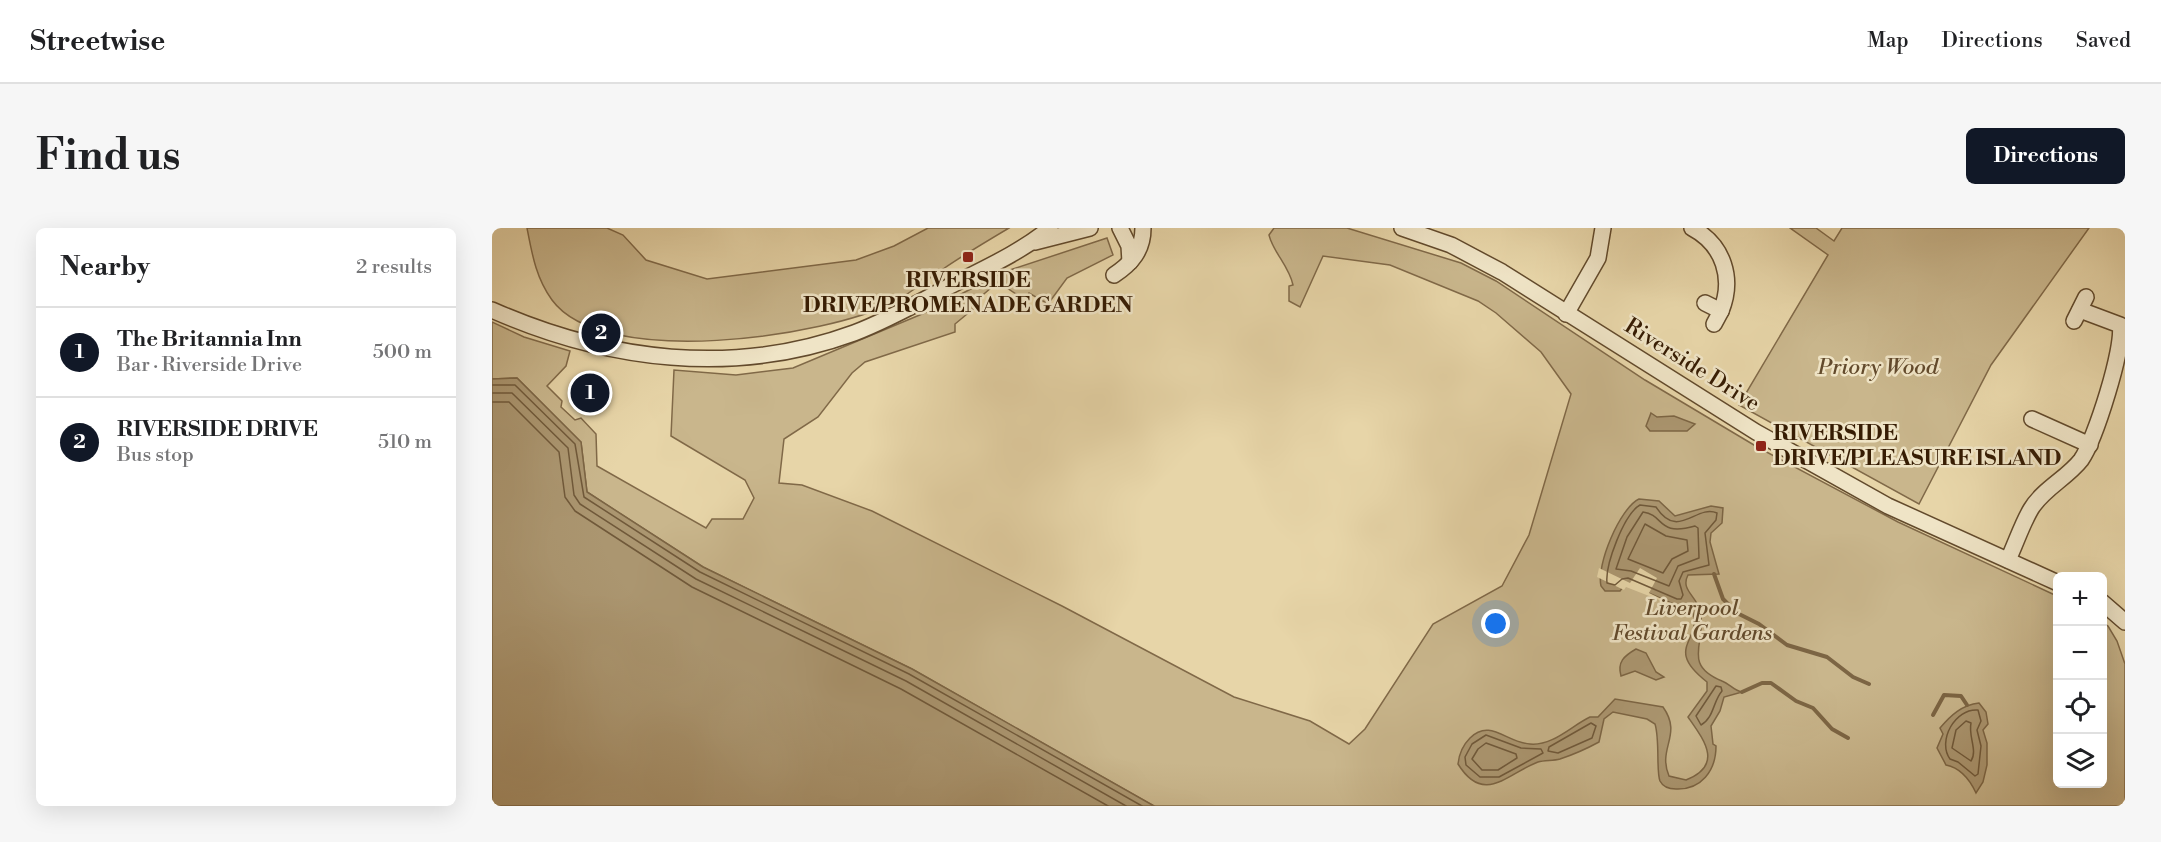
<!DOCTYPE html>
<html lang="en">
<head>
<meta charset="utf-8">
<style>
	body { margin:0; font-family:"Libre Bodoni",serif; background:#f6f6f6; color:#202124 }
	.controls { position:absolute; right:18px; bottom:18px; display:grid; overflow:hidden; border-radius:9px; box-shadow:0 6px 24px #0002 }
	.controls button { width:54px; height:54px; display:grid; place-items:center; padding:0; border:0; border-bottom:2px solid #e0e0e0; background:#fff; color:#202124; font:30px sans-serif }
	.you { position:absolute; left:1004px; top:396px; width:21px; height:21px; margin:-15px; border:4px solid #fff; border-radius:50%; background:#1a73e8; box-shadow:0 0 0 9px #1a73e833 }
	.badge { display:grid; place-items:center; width:39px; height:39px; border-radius:50%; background:#111827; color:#fff; font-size:20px; font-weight:700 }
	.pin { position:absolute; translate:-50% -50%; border:3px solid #fff; box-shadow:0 2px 6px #0006 }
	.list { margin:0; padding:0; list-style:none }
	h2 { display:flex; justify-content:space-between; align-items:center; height:78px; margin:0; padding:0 24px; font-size:26px }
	h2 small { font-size:20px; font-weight:400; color:#757577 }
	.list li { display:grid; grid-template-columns:39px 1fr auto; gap:18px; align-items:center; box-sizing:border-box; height:90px; padding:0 24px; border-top:2px solid #e0e0e0 }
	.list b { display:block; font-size:22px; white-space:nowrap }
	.list p { margin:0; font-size:20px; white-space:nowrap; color:#757577 }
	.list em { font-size:20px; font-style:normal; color:#757577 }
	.icon { flex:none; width:33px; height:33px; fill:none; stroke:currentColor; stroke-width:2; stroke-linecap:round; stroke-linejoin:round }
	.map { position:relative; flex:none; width:1633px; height:578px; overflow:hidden; border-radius:9px }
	header { display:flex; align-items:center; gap:36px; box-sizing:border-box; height:84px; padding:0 30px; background:#fff; border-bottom:2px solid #e0e0e0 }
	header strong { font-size:28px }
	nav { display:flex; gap:33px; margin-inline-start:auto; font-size:21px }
	.intro { display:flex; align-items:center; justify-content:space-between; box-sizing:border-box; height:144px; padding:0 36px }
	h1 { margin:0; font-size:42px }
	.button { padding:15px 27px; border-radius:9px; background:#111827; color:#fff; font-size:21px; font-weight:700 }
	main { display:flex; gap:36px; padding:0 36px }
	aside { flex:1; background:#fff; border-radius:9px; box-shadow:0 6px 24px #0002 }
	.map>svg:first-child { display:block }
</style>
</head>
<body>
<header>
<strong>Streetwise</strong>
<nav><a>Map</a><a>Directions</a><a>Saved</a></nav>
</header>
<div class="intro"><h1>Find us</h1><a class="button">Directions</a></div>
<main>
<aside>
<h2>Nearby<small>2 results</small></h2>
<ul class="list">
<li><span class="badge">1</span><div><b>The Britannia Inn</b><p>Bar · Riverside Drive</p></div><em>500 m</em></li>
<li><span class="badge">2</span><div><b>RIVERSIDE DRIVE</b><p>Bus stop</p></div><em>510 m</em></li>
</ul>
</aside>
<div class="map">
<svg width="1633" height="578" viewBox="0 0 1633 578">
	<rect width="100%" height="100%" fill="#e7d5a8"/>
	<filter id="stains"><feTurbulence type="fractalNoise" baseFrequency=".00333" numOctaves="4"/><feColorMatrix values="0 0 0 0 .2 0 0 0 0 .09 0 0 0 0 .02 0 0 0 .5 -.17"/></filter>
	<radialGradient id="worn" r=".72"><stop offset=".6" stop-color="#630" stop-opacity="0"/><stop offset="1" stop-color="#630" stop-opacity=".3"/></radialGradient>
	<g fill="#c9b68c" stroke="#806948" stroke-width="1.5">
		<path d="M35,0H115L131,7L154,32L215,51L364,32L402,18L436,0H517C495,13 473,26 451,41C435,51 419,65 402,74C335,109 111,142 60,72C44,50 40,26 35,0Z"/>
		<path d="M782,0H855L969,35L1004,53L1153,152L1267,220L1406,294L1565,368L1566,556H1610L1611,395L1616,398L1625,413L1633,436V578H662L420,441L211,339L95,264L89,214L25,150L0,151V94L32,109L78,123L74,138L55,158L70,173L69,179L83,192L89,190L104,206L105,238L214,300L220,291H251L262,270L253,252L179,208L182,142L244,147L301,140L430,86L512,44L615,10L621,27L575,50L556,76L537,65L533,72L506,54L486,71V77L463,96V104L373,134L360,145L326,189L292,211L287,255L310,257L380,283L570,378L742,469L818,493L857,516L873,501L941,396L1010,358L1037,307L1079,166L1049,124L1004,85L986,73L898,37L831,28L808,79L797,73V58L801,57C797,38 781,24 777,7Z"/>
		<path d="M1298,0H1324L1342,13L1350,0H1597L1499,137L1427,276L1247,177L1336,27Z"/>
	</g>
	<g fill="#ab9670" stroke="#7c6544" stroke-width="1.5">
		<path d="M25,150L89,214L95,264L211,339L420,441L662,578H0V151Z"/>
		<path d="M1159,185L1165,189L1182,188L1203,196L1195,203H1158L1154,198Z"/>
		<path d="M1147,271L1167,273L1183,288L1219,278L1231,280L1230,295L1219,305L1218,314L1227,346L1196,347C1188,362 1205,368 1208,383C1216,413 1188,436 1230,453C1238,456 1241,462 1250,464L1232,469L1228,483L1219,498L1221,516L1224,518C1224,543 1209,562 1184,561C1178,561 1171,559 1168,553C1164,544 1168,512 1163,496L1155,491L1121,484L1112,491L1107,514C1096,520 1080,527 1068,531C1061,533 1053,532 1046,534C1016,545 992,578 966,536C967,526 970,518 978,510C998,490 1015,515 1038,516C1061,518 1079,498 1098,489H1106L1123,471L1171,479C1191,507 1165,520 1177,548L1194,552C1232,537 1212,512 1196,489L1215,463V454C1169,418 1214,413 1199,380L1193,376L1186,378L1134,355L1128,363H1113L1109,358C1104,337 1128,280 1147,271Z"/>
		<path d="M1144,421L1154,425L1164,444L1172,449L1164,452L1143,443L1129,448C1125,434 1132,428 1144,421Z"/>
		<path d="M1487,475L1494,484L1496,496L1491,502L1495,515V537L1491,554L1484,565C1478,552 1469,540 1454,537L1445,520L1451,506L1448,500C1459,487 1470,477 1487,475Z"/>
	</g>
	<path fill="#e7d5a8" d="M1107,340L1138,355L1148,340L1165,350L1157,365L1188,380L1134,359L1132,362L1105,349Z"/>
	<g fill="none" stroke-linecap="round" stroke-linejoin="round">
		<g stroke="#70593a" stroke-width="1.5">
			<path d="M0,157H23L83,216L92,269L208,344L417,446L650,578"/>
			<path d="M0,165H20L76,220L82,267L88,276L204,351L414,453L634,578"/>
			<path d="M0,174H17L67,224L73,269L83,283L200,359L409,461L616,578"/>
			<path d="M1148,277L1164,279C1186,313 1204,276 1225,285L1224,292L1213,305L1217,337L1191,344L1187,353L1191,367L1189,371H1185L1136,350L1130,351L1123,357L1115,355C1113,337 1132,286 1148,277Z"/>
			<path d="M1151,284C1173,287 1165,309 1203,298L1206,300L1207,330L1186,338L1177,358L1139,343L1124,341L1135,309Z"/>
			<path d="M1153,296L1174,308L1195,312L1196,323L1180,331L1171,345L1136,331Z"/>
			<path d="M1224,458L1229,459L1230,463C1221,473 1222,490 1209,497L1204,488Z"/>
			<path d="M1486,482L1489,493L1485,502L1489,518L1486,546L1483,548L1466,534L1458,531C1445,513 1463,480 1486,482Z"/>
			<path d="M1474,493L1479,495C1476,508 1486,523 1479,533L1460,520L1464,502Z"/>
			<path d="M1099,495L1104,498L1100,510L1066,525L1056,523L1057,519Z"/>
			<path d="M994,507L1029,520L1049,521L1051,525L1007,549H988L974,537L973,529L980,516Z"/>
			<path d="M994,515L1024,526L1025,530L1006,542H990L980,531L986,521Z"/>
		</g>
		<g stroke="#7c6544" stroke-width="4">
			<path d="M1222,346L1231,371L1245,385L1267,396L1295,417L1335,429L1361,449L1377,456"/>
			<path d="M1250,464L1270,455H1279L1304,473L1321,480L1340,501L1356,510"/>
			<path d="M1441,487L1452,467L1469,468L1475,477"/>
		</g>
		<defs>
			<g id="minor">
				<path d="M628,0L637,18L638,34"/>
				<path d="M910,0L959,17L1010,44L1264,204L1396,278L1566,355"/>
				<path d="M1200,0C1232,17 1242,51 1229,83"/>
				<path d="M543,14L598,0"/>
				<path d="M622,47C640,35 651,22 651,0"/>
				<path d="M1213,75L1229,83L1222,96"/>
				<path d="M0,82C115,133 242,149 362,105C394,93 426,75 456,59C491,41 528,25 558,0"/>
				<path d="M1074,86L1106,30L1111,0"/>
				<path d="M1582,93L1594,69"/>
				<path d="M1540,191L1598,217"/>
				<path d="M1516,332C1524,315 1530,296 1539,281C1551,261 1575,250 1589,232C1603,212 1633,118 1628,97L1588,82"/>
				<path d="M1610,374L1633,394"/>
			</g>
		</defs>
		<use href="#minor" stroke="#624a2c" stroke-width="18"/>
		<use href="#minor" stroke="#efe4c6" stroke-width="15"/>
	</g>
	<g fill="#8f2418" stroke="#efe4c6" stroke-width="2">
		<rect x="470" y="23" width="12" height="12" rx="3"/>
		<rect x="1263" y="212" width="12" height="12" rx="3"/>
	</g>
	<g text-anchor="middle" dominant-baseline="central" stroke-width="5" stroke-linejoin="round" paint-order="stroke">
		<g font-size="22" font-weight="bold" fill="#361c03" stroke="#efe4c6">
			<text x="476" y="52">RIVERSIDE<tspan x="476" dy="25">DRIVE/PROMENADE GARDEN</tspan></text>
			<text x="1281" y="205" text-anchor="start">RIVERSIDE<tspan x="1281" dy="25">DRIVE/PLEASURE ISLAND</tspan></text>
		</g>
		<g font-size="22" fill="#361c03" stroke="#efe4c6">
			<text transform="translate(1200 137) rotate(32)">Riverside Drive</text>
		</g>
		<g font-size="22" font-style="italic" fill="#624a2c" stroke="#efe4c6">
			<text x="1386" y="139">Priory Wood</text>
			<text x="1200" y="380">Liverpool<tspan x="1200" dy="25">Festival Gardens</tspan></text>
		</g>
	</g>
	<rect width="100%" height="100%" filter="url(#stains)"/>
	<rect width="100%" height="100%" fill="url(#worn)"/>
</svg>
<div class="controls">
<button>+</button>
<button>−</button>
<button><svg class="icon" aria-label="locate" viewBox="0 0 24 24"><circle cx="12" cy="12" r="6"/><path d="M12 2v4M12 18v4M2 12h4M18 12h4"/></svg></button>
<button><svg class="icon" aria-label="layers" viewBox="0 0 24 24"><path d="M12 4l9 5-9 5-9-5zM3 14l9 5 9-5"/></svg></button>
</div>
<div class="you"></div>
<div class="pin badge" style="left:98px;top:165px">1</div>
<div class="pin badge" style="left:109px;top:105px">2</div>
</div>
</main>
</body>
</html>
